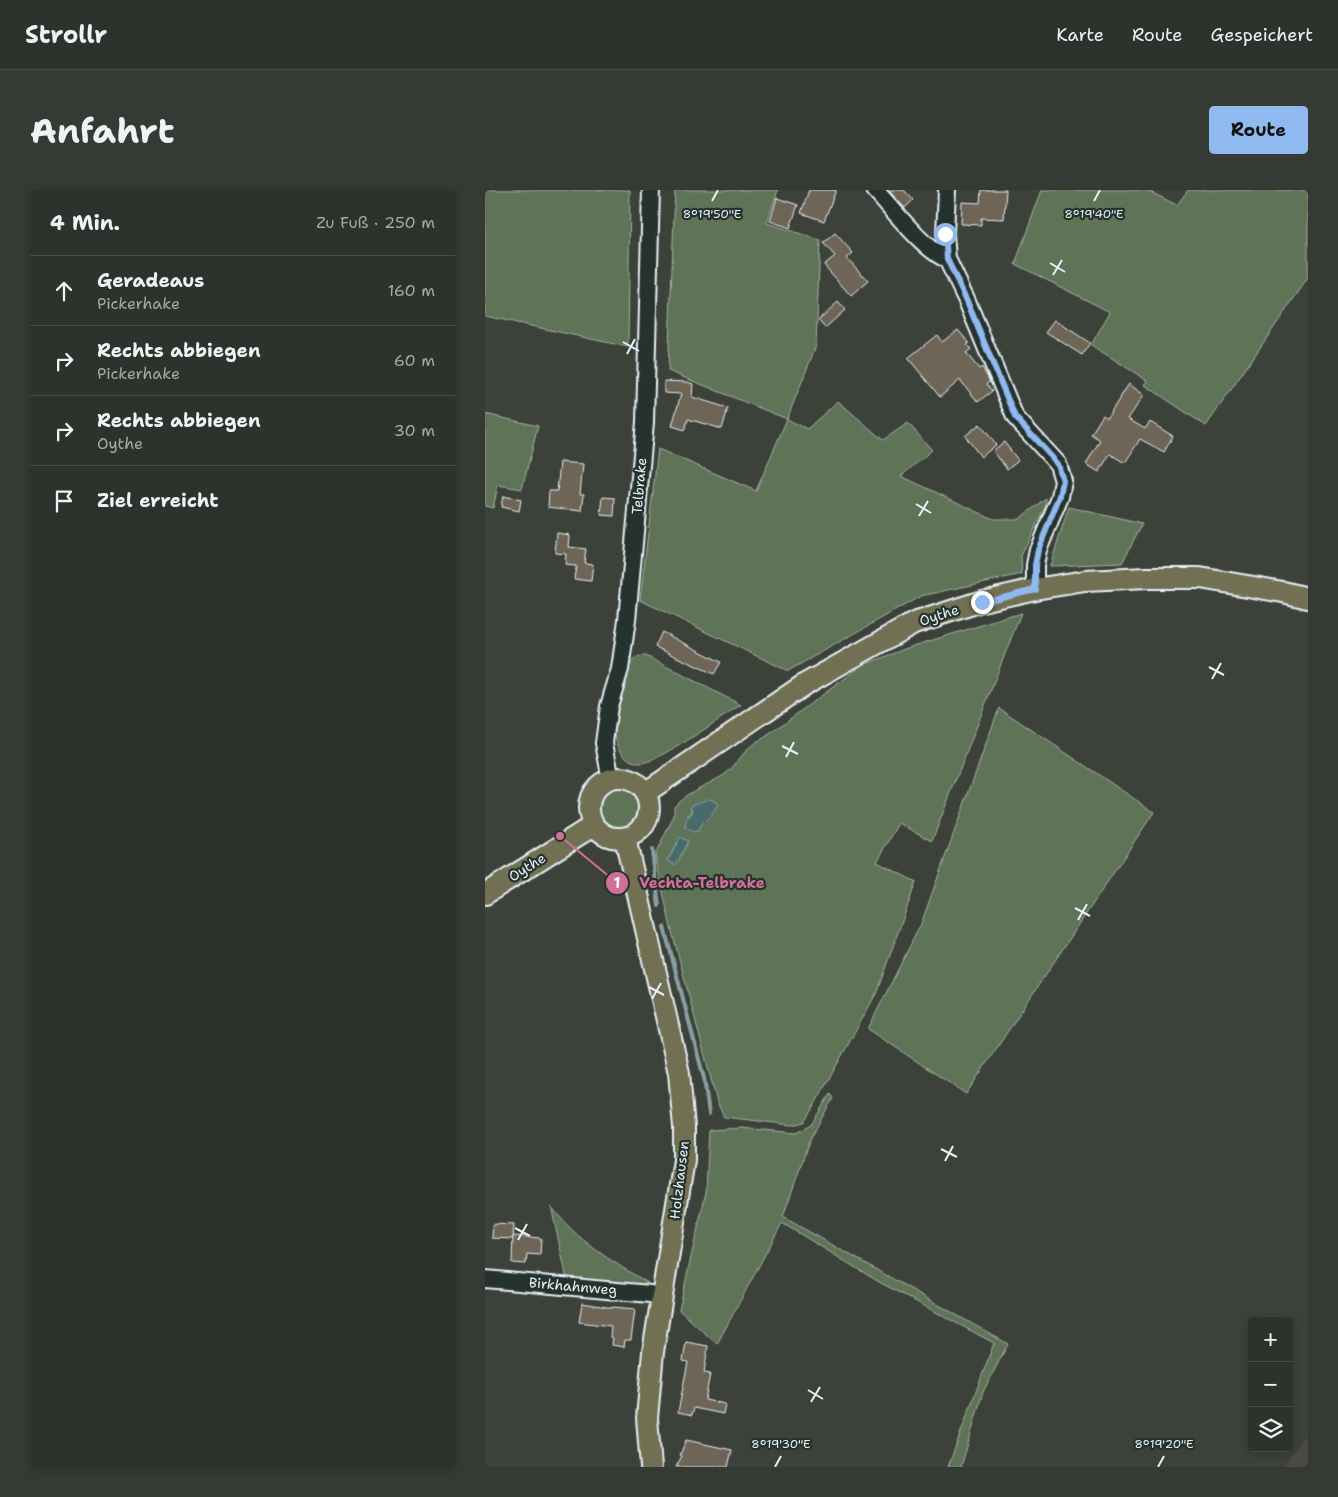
<!DOCTYPE html>
<html lang="de">
<head>
<meta charset="utf-8">
<style>
	body { margin:0; font-family:"Shantell Sans",sans-serif; background:#353a34; color:#f1f3f6 }
	.controls { position:absolute; right:15px; bottom:15px; display:grid; overflow:hidden; border-radius:5px; box-shadow:0 2px 8px #0003 }
	.controls button { width:45px; height:45px; display:grid; place-items:center; padding:0; border:0; border-bottom:1px solid #484d48; background:#2d322c; color:#f1f3f6; font:25px sans-serif }
	.stop { position:absolute; width:15px; height:15px; margin:-11px; border:4px solid #90b9f0; border-radius:50%; background:#fff }
	.stop.end { background:#90b9f0; border-color:#fff; box-shadow:0 1px 5px #0008 }
	.list { margin:0; padding:0; list-style:none }
	h2 { display:flex; justify-content:space-between; align-items:center; height:65px; margin:0; padding:0 20px; font-size:21px }
	h2 small { font-size:16px; font-weight:400; color:#a7aaa9 }
	.list li { display:grid; grid-template-columns:32px 1fr auto; gap:15px; align-items:center; box-sizing:border-box; height:70px; padding:0 20px; border-top:1px solid #484d48 }
	.list b { display:block; font-size:19px; white-space:nowrap }
	.list p { margin:0; font-size:16px; white-space:nowrap; color:#a7aaa9 }
	.list em { font-size:16px; font-style:normal; color:#a7aaa9 }
	.icon { flex:none; width:28px; height:28px; fill:none; stroke:currentColor; stroke-width:2; stroke-linecap:round; stroke-linejoin:round }
	.map { position:relative; flex:none; width:823px; height:1277px; overflow:hidden; border-radius:5px }
	header { display:flex; align-items:center; gap:30px; box-sizing:border-box; height:70px; padding:0 25px; background:#2d322c; border-bottom:1px solid #484d48 }
	header strong { font-size:24px }
	nav { display:flex; gap:28px; margin-inline-start:auto; font-size:18px }
	.intro { display:flex; align-items:center; justify-content:space-between; box-sizing:border-box; height:120px; padding:0 30px }
	h1 { margin:0; font-size:35px }
	.button { padding:12px 22px; border-radius:5px; background:#90b9f0; color:#111; font-size:18px; font-weight:700 }
	main { display:flex; gap:30px; padding:0 30px }
	aside { flex:1; background:#2d322c; border-radius:5px; box-shadow:0 2px 8px #0003 }
	.map>svg:first-child { display:block }
</style>
</head>
<body>
<header>
<strong>Strollr</strong>
<nav><a>Karte</a><a>Route</a><a>Gespeichert</a></nav>
</header>
<div class="intro"><h1>Anfahrt</h1><a class="button">Route</a></div>
<main>
<aside>
<h2>4 Min.<small>Zu Fuß · 250 m</small></h2>
<ul class="list">
<li><svg class="icon" aria-label="ahead" viewBox="0 0 24 24"><path d="M12 20V5M6 11l6-6 6 6"/></svg><div><b>Geradeaus</b><p>Pickerhake</p></div><em>160 m</em></li>
<li><svg class="icon" aria-label="right" viewBox="0 0 24 24"><path d="M7 20v-9h11M14 6l5 5-5 5"/></svg><div><b>Rechts abbiegen</b><p>Pickerhake</p></div><em>60 m</em></li>
<li><svg class="icon" aria-label="right" viewBox="0 0 24 24"><path d="M7 20v-9h11M14 6l5 5-5 5"/></svg><div><b>Rechts abbiegen</b><p>Oythe</p></div><em>30 m</em></li>
<li><svg class="icon" aria-label="arrive" viewBox="0 0 24 24"><path d="M6 21V4h12l-3 4 3 4H6"/></svg><div><b>Ziel erreicht</b></div></li>
</ul>
</aside>
<div class="map">
<svg width="823" height="1277" viewBox="0 0 823 1277">
	<rect width="100%" height="100%" fill="#3c423a"/>
	<filter id="ink" filterUnits="userSpaceOnUse"><feTurbulence type="fractalNoise" baseFrequency=".02" numOctaves="2"/><feDisplacementMap in="SourceGraphic" scale="10" xChannelSelector="R" yChannelSelector="G"/><feConvolveMatrix kernelMatrix="1 2 1 2 8 2 1 2 1" color-interpolation-filters="sRGB"/></filter>
	<g filter="url(#ink)">
		<path fill="#4b4c43" d="M823,1240V1277H798Z"/>
		<g fill="#5f7357" stroke="#a4b2a8" fill-rule="evenodd">
			<path d="M0,0H145L143,157L0,126Z"/>
			<path d="M190,0H293L282,33L335,50L331,156L302,229L322,239L353,211L398,250L423,233L447,260L416,286L508,329H534L561,308V314L536,366L537,384L436,406L303,481L155,410L173,259L271,301L302,229L183,181Z"/>
			<path d="M557,0H661L692,15L703,0H823V88L721,236L660,195L663,191L606,155L625,122L530,74Z"/>
			<path d="M0,224L53,236L37,299L13,295L8,318L0,316Z"/>
			<path d="M584,317L657,334L637,373L565,376Z"/>
			<path d="M536,423L447,651L414,633L392,672L431,692L391,804L329,916L319,932L307,935L239,927L232,912L185,734L170,665L189,626V616C201,602 223,595 239,585C254,574 259,556 279,548L378,475L425,457ZM221,610L229,622L219,631L214,638L202,626L207,623V615L215,613ZM195,648L203,652L191,674L183,670Z"/>
			<path d="M161,466L256,515C238,526 170,576 153,573C139,571 130,554 130,541C130,530 142,473 150,468C153,466 158,466 161,466Z"/>
			<path d="M514,518L669,622L481,904L383,839L436,734Z"/>
			<circle cx="134" cy="619" r="20"/>
			<path d="M345,904L348,908L325,949L298,1027L523,1154L498,1202L476,1277H463L509,1153L394,1092L297,1033L232,1154L194,1120L221,1002L224,940L256,938L311,943L326,935Z"/>
			<path d="M66,1016C92,1051 126,1071 163,1093L162,1097L82,1089Z"/>
		</g>
		<g fill="#476b6b" stroke="#87a1a3">
			<path d="M224,609L231,612L233,615L229,622L216,635L213,641L209,642L201,638C200,630 202,628 207,623L208,619L205,618L207,615Z"/>
			<path d="M195,647L203,651L191,675L183,671Z"/>
		</g>
		<g fill="none" stroke-linecap="round" stroke-linejoin="round">
			<g stroke="#87a1a3" stroke-width="4">
				<path d="M167,660L174,716"/>
				<path d="M179,737L219,888L224,924"/>
			</g>
		</g>
		<g fill="#6e6557" stroke="#e8f1f8">
			<path d="M324,0H351L339,31L316,23Z"/>
			<path d="M403,0H419L428,10L420,18Z"/>
			<path d="M496,0H521L519,29L496,28V35L476,34L477,12L495,13Z"/>
			<path d="M292,8L313,15L305,38L285,31Z"/>
			<path d="M350,43L368,63L362,68L383,91L366,106L339,75L350,66L338,53Z"/>
			<path d="M353,112L360,120L340,138L333,130Z"/>
			<path d="M570,130L605,153L597,165L561,142Z"/>
			<path d="M473,140L484,153L482,155L486,159L481,163L494,179L497,177L505,192L501,194L507,201L493,212L475,190L455,207L423,168L452,145L457,152Z"/>
			<path d="M179,191L202,192L208,194L207,207L243,218L237,239L203,229L200,240L187,236L196,204L179,203Z"/>
			<path d="M644,194L659,205L643,229L660,239L665,232L688,246L679,262L655,249L640,273L625,264L614,282L601,274L615,250L606,244L618,225L622,228Z"/>
			<path d="M495,234L511,255L496,267L480,246Z"/>
			<path d="M519,252L533,270L522,279L508,261Z"/>
			<path d="M75,272L98,274L95,304H99L97,321L63,317L64,301H72Z"/>
			<path d="M18,306L36,310L34,321L16,317Z"/>
			<path d="M118,307L130,308L129,326L116,325Z"/>
			<path d="M72,343L85,345L84,357L101,359L99,373L108,374L106,391L89,389L91,376L80,375L81,364L70,363Z"/>
			<path d="M177,442L236,472L229,484L170,457Z"/>
			<path d="M8,1034L29,1035L28,1049L7,1048Z"/>
			<path d="M28,1046L56,1048L55,1065L42,1064L41,1074L27,1073Z"/>
			<path d="M97,1113L128,1118V1117L150,1119L146,1150H140L139,1157L127,1155L128,1148L125,1147L126,1136L94,1132Z"/>
			<path d="M201,1152L223,1156L219,1183L225,1184L220,1210L240,1214L238,1224L209,1218L207,1225L193,1222L203,1172L198,1171Z"/>
			<path d="M201,1250L247,1260L243,1277H191L197,1266L195,1265Z"/>
		</g>
		<g fill="none" stroke-linecap="round" stroke-linejoin="round">
			<defs>
				<g id="minor">
					<path d="M390,0C406,17 442,63 462,69"/>
					<path d="M462,0L460,44L462,69L482,111L530,227L573,274L578,291L575,307L553,360L550,375V399"/>
					<path d="M126,590L119,553L124,516L135,479L142,430L160,232L166,0"/>
					<path d="M0,1089L165,1104L176,1107"/>
				</g>
				<g id="major">
					<circle cx="134" cy="618" r="30"/>
					<path d="M160,603L320,494L429,433L497,411L550,399L600,391L662,388H715L798,402L823,408"/>
					<path d="M140,648L194,883L199,937V970L168,1162L162,1228L166,1277"/>
					<path d="M0,704L109,635"/>
				</g>
			</defs>
			<use href="#minor" stroke="#e8f1f8" stroke-width="20"/>
			<use href="#major" stroke="#e8f1f8" stroke-width="24"/>
			<use href="#minor" stroke="#26332d" stroke-width="16"/>
			<use href="#major" stroke="#716f52" stroke-width="20"/>
		</g>
	</g>
	<g fill="none" stroke-linecap="round" stroke-linejoin="round" filter="url(#ink)">
		<path stroke="#90b9f0" stroke-width="6" d="M460,44L462,69L482,111L530,227L573,274L578,291L575,306L553,360L550,375V399L497,412"/>
	</g>
	<path fill="none" stroke="#e8f1f8" stroke-width="2" d="M227,11L233,0M609,11L615,0M565,73L580,82M568,85L577,70M138,152L154,161M142,164L150,149M431,314L446,323M434,326L443,311M724,477L739,485M727,489L736,473M297,556L313,564M301,567L309,552M590,718L605,726M593,730L602,714M164,797L179,805M167,809L176,793M456,959L472,967M460,971L468,956M30,1038L45,1046M33,1050L42,1034M323,1200L338,1209M326,1212L335,1197M290,1277L296,1266M673,1277L679,1266"/>
	<g text-anchor="middle" dominant-baseline="central" stroke-width="4.5" stroke-linejoin="round" paint-order="stroke">
		<g font-size="14" fill="#e8f1f8" stroke="#26332d">
			<text transform="translate(154 296) rotate(-85)">Telbrake</text>
			<text transform="translate(454 425) rotate(-18)">Oythe</text>
			<text transform="translate(42 677) rotate(-32)">Oythe</text>
			<text transform="translate(194 990) rotate(-83)">Holzhausen</text>
			<text transform="translate(88 1096) rotate(5)">Birkhahnweg</text>
		</g>
	</g>
	<g font-size="12" text-anchor="middle" fill="#e8f1f8" stroke="#26332d" stroke-width="4.5" stroke-linejoin="round" paint-order="stroke">
		<text x="227" y="28">8°19'50"E</text>
		<text x="609" y="28">8°19'40"E</text>
		<text x="296" y="1258">8°19'30"E</text>
		<text x="679" y="1258">8°19'20"E</text>
	</g>
	<path fill="none" stroke="#d16f9a" stroke-width="2" d="M75 646L132 693"/>
	<g fill="#d16f9a" stroke="#26332d" stroke-width="2">
		<circle cx="75" cy="646" r="5"/>
		<circle cx="132" cy="693" r="12"/>
	</g>
	<g font-size="15" text-anchor="middle" font-weight="bold" fill="#fff">
		<text x="132" y="698">1</text>
	</g>
	<g font-size="15" text-anchor="middle" font-weight="bold" fill="#d16f9a" stroke="#26332d" stroke-width="4.5" stroke-linejoin="round" paint-order="stroke">
		<text x="217" y="698">Vechta-Telbrake</text>
	</g>
</svg>
<div class="controls">
<button>+</button>
<button>−</button>
<button><svg class="icon" aria-label="layers" viewBox="0 0 24 24"><path d="M12 4l9 5-9 5-9-5zM3 14l9 5 9-5"/></svg></button>
</div>
<div class="stop" style="left:460px;top:44px"></div>
<div class="stop end" style="left:497px;top:412px"></div>
</div>
</main>
</body>
</html>
